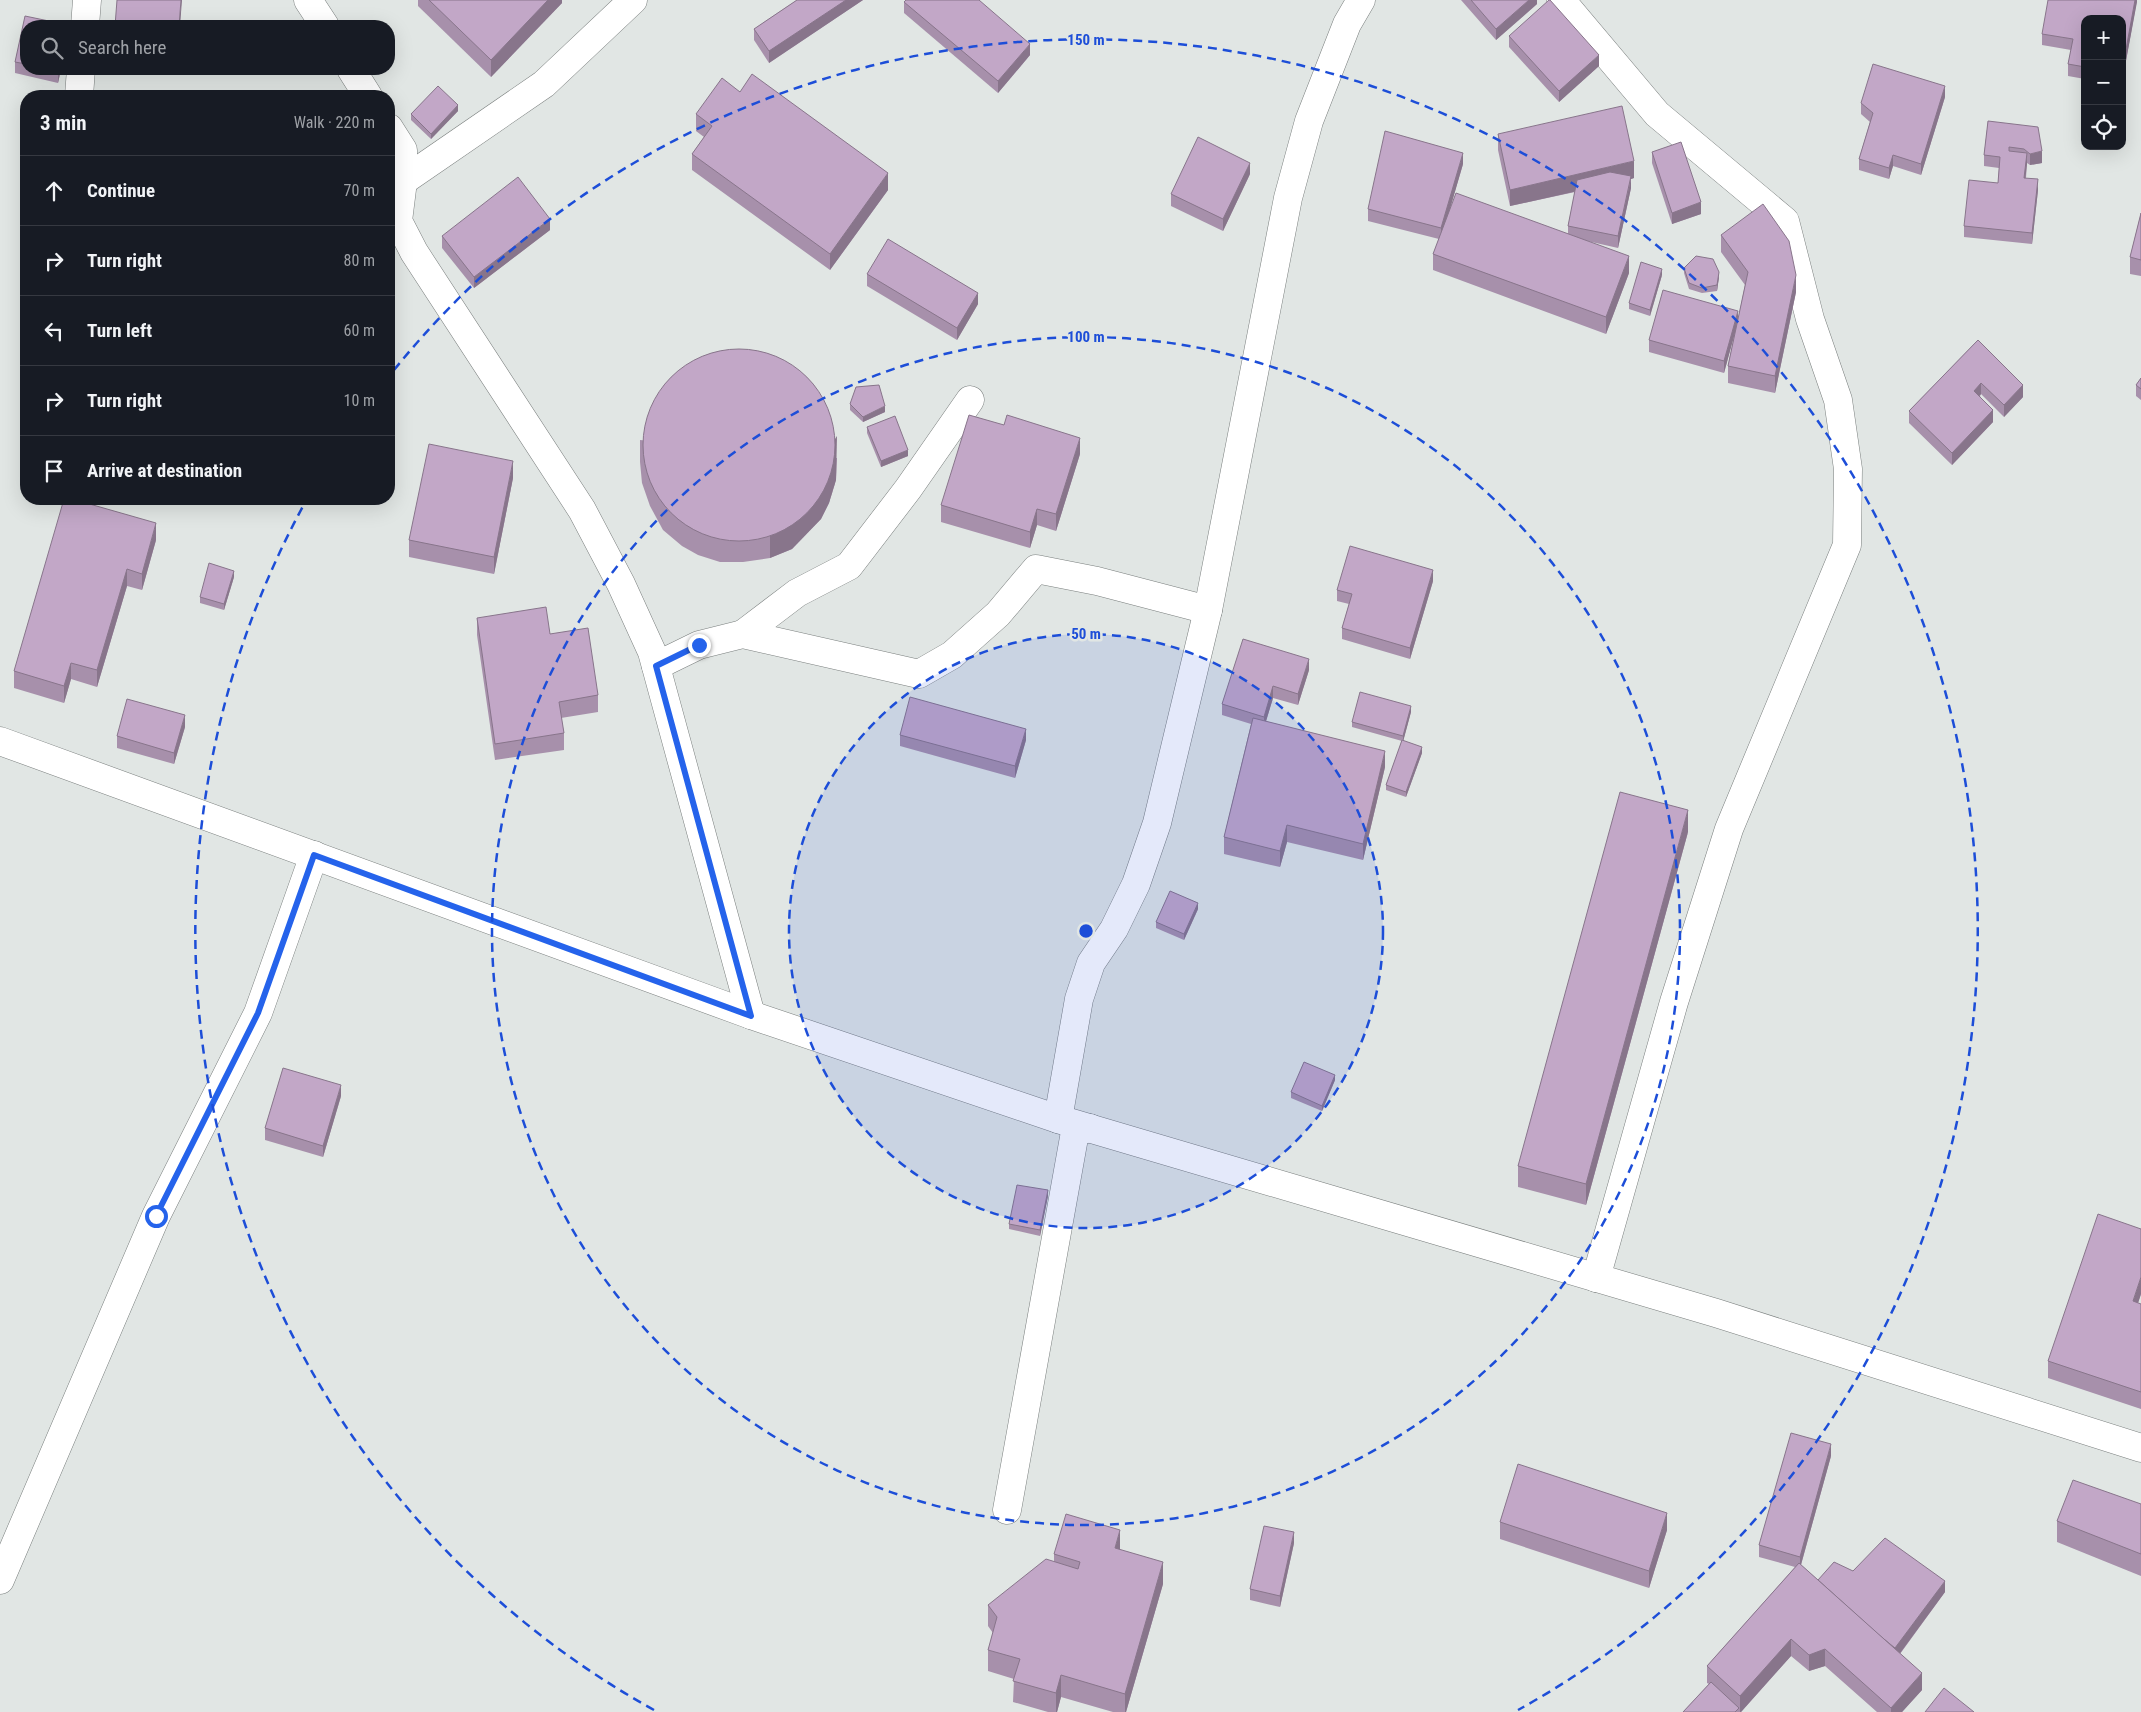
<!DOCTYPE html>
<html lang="en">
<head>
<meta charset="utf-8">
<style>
	body { margin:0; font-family:"Roboto Condensed",sans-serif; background:#20242c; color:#f1f3f6 }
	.controls { position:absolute; right:15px; top:15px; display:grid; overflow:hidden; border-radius:10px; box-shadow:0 5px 20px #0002 }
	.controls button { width:45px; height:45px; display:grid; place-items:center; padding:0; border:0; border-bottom:1px solid #363941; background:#171b24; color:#f1f3f6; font:25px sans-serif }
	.stop { position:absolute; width:15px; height:15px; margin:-11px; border:4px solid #2563eb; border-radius:50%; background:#fff }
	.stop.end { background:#2563eb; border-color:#fff; box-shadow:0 1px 5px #0008 }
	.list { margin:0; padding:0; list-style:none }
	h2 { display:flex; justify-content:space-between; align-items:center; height:65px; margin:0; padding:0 20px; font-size:21px }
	h2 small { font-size:16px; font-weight:400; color:#9ea1a6 }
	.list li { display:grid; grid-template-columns:32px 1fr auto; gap:15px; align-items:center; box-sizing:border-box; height:70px; padding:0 20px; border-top:1px solid #363941 }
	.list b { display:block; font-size:19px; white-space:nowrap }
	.list em { font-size:16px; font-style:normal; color:#9ea1a6 }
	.icon { flex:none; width:28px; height:28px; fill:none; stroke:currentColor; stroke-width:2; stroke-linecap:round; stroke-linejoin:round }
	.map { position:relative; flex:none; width:2141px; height:1712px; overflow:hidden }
	.search { position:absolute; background:#171b24; box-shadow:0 5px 20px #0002; left:20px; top:20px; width:375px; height:55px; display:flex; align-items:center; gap:12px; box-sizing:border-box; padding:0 18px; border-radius:20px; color:#9ea1a6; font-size:19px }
	.panel { position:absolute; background:#171b24; box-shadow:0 5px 20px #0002; left:20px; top:90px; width:375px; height:415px; border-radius:20px }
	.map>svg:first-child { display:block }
</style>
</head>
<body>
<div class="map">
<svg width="2141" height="1712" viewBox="0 0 2141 1712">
	<rect width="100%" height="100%" fill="#e1e6e4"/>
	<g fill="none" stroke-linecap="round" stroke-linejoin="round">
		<defs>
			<g id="minor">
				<path d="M308,0L325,26"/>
				<path d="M1561,0L1657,114L1785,221L1810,319L1838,400L1848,469L1847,545L1729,829L1674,1002L1596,1278"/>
				<path d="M85,26L87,0"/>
				<path d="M351,69L368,96"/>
				<path d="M79,96L81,69"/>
				<path d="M389,128L403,150V181L398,221L414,252L582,510L621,584L652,652L751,1015"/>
				<path d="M403,181L544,84L633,0"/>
				<path d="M743,634L797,593L849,566L908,489L970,400"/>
				<path d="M656,666L699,645L743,634L919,674L952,655L998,614L1036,569L1097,581L1208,610"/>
				<path d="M0,741L751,1015L1058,1119L1716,1313L2141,1448"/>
				<path d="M1058,1119L1079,999L1091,963L1114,929L1136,884L1157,823L1208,610L1288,198L1309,121L1347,24L1361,0"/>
				<path d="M1007,1510L1075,1132L1090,1128"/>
				<path d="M0,1580L156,1216L258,1013L314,855"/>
			</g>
		</defs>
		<use href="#minor" stroke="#7a7f7e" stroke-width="29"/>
		<use href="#minor" stroke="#fff" stroke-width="28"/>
	</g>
	<g fill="#a790ab">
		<path d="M418,0H562V3L491,77L418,6Z"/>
		<path d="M797,0H863L769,63L754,40V29Z"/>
		<path d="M1461,0H1537V4L1496,40Z"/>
		<path d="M2137,0L2125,66H2122V19H2085V79L2068,76V64L2071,50L2042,45V34Z"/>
		<path d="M904,2L1030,55L998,93L904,13Z"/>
		<path d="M26,26V69H61L58,83L15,73V62Z"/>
		<path d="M1509,36L1599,66L1559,102L1509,47Z"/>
		<path d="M1945,97L1921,175L1893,166L1889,179L1859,170V159L1870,122L1861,114V103Z"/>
		<path d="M458,111L431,139L411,120V114Z"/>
		<path d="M696,114L888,190L830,270L692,170V154L704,137L696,131Z"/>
		<path d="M1988,121L2042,163L2030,165L2027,163L2026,178L2038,190L2032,244L1964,237V226L1998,183L1999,168L1984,166V155Z"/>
		<path d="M1498,134L1634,178L1631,179V188L1618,248L1587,241L1629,273L1606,334L1433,270V254L1439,239L1368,221V209L1463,164L1450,208L1568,234V226L1575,192L1510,206L1498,150Z"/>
		<path d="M1652,152L1701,214L1672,224L1652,163Z"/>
		<path d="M1250,174L1223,231L1171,206V194Z"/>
		<path d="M2141,213V276L2130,274V257Z"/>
		<path d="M550,230L474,288L442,248V236Z"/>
		<path d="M1721,235L1796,292L1775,393L1728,383V366L1735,331L1724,373L1649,352V340L1738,319L1745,285L1721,252Z"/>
		<path d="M1684,268L1719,277L1717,291L1702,293L1689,289L1684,273Z"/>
		<path d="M867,274L978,304L957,340L867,286Z"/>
		<path d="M1662,275L1650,316L1629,309V303Z"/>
		<path d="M1978,340L2023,397L2004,417L1981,394L1980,396L1993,422L1952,465L1909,423V411Z"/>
		<path d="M2141,378V400L2136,396V385Z"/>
		<path d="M850,404L885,412L863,422L850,410Z"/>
		<path d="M867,427L908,456L881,467L867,433Z"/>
		<path d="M640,440L837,458L836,480L829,503L821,519L792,549L770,558L743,562H720L698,555L682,546L663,530L650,506L642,483L640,462Z"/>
		<path d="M1080,454L1056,531L1037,525L1030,548L941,522V505Z"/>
		<path d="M513,478L494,574L409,557V540Z"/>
		<path d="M156,540L142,590L127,586L97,687L71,679L64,703L14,688V671Z"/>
		<path d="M234,577L224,610L200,603V597Z"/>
		<path d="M1433,581L1410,659L1342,639V628L1349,604L1337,601V590Z"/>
		<path d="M477,618L550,634L598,695V712L561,718L564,733V750L495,760L477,635Z"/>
		<path d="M1309,670L1298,705L1273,698L1266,721L1385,767L1363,860L1287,842L1280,867L1224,854V837L1251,724L1222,715V704Z"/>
		<path d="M1411,712L1403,741L1422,753L1406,797L1386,790V785L1402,741L1352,727V722Z"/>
		<path d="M185,727L174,764L117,748V736Z"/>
		<path d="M900,735L1026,740L1015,778L900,746Z"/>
		<path d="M1688,832L1586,1205L1518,1187V1166Z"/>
		<path d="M1198,909L1184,940L1156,928V922Z"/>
		<path d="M1335,1080L1322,1111L1291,1098V1092Z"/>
		<path d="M341,1096L323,1157L265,1140V1128Z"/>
		<path d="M1048,1196L1040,1236L1009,1229V1224Z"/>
		<path d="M2141,1294L2138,1303L2141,1304V1409L2048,1378V1361Z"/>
		<path d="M1831,1456L1801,1565L1818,1580L1853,1571L1945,1592L1900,1654L1922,1690L1902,1712H1877L1825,1666L1809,1671L1791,1656L1741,1712H1683L1709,1684L1707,1683V1666L1795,1567L1759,1557V1545Z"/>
		<path d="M2141,1504V1576L2057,1542V1521Z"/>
		<path d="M1500,1522L1667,1530L1649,1588L1500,1539Z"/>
		<path d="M1294,1543L1280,1607L1250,1600V1589Z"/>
		<path d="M1120,1550L1163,1584L1126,1712H1113L1061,1697L1057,1712H1048L1013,1702L1014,1679L988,1671V1650L993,1633L988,1626V1605L1054,1562V1554Z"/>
	</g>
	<g fill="#88758b">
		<path d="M181,0H182L180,26H179Z"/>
		<path d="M548,0H562V3L491,77V60Z"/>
		<path d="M846,0H863L769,63V51Z"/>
		<path d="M1529,0H1537V4L1496,40V29Z"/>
		<path d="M2135,0H2137V2L2125,66V55Z"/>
		<path d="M1030,44V55L998,93V81Z"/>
		<path d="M1599,55V66L1559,102V91Z"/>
		<path d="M59,69H61L58,83V71Z"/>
		<path d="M1945,86V97L1921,175V164Z"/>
		<path d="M458,105V111L431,139V134Z"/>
		<path d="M2042,151V163L2030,165V154Z"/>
		<path d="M1463,153V164L1441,240V228Z"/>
		<path d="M2027,153V164L2024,189V178Z"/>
		<path d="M1893,155V166L1889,179V168Z"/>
		<path d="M1634,161V178L1631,179V188L1618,248V236L1631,179L1510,206V190Z"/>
		<path d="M1250,163V174L1223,231V219Z"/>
		<path d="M888,173V190L830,270V254Z"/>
		<path d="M2038,179V190L2032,244V233Z"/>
		<path d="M1701,202V214L1672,224V213Z"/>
		<path d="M550,219V230L474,288V277Z"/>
		<path d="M1629,256V273L1606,334V317Z"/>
		<path d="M1662,269V275L1650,316V310Z"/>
		<path d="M1719,272V277L1717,291V285Z"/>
		<path d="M1796,275V292L1775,393V376Z"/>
		<path d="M978,293V304L957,340V328Z"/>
		<path d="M1738,311V322L1724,373V361Z"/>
		<path d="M1981,383V394L1974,402V391Z"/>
		<path d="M2023,385V397L2004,417V405Z"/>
		<path d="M885,406V412L863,422V417Z"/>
		<path d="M1993,410V422L1952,465V453Z"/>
		<path d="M837,436L836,480L829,503L821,519L792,549L770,558V536Z"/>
		<path d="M1080,438V454L1056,531V514Z"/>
		<path d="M908,450V456L881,467V461Z"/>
		<path d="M513,461V478L494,574V557Z"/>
		<path d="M1037,509V525L1030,548V532Z"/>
		<path d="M156,523V540L142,590V574Z"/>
		<path d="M127,569V586L97,687V670Z"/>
		<path d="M1433,570V581L1410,659V648Z"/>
		<path d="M234,571V577L224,610V604Z"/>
		<path d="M1309,659V670L1298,705V694Z"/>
		<path d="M71,663V679L64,703V686Z"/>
		<path d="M1273,686V698L1264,728V717Z"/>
		<path d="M1411,706V712L1403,742V736Z"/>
		<path d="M185,715V727L174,764V753Z"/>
		<path d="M1026,729V740L1015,778V766Z"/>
		<path d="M1422,747V753L1406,797V792Z"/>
		<path d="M1385,751V767L1363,860V844Z"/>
		<path d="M1688,810V832L1586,1205V1184Z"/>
		<path d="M1287,825V842L1280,867V851Z"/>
		<path d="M1198,903V909L1184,940V934Z"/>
		<path d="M1335,1075V1080L1322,1111V1106Z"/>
		<path d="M341,1085V1096L323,1157V1146Z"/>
		<path d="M1048,1190V1196L1040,1236V1230Z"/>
		<path d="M2141,1277V1294L2133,1318V1301Z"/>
		<path d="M1831,1444V1456L1800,1568V1557Z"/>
		<path d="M1667,1513V1530L1649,1588V1571Z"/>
		<path d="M1120,1530V1552L1115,1548Z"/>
		<path d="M1294,1532V1543L1280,1607V1596Z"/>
		<path d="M1163,1562V1584L1126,1712H1125V1694Z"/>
		<path d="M1945,1581V1592L1895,1660V1648Z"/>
		<path d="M1791,1639V1656L1741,1712H1740V1696Z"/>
		<path d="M1825,1649V1666L1809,1671V1655Z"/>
		<path d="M1922,1673V1690L1902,1712H1891V1708Z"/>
		<path d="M1061,1675V1697L1057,1712H1056V1693Z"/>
	</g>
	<g fill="#c2a7c7" stroke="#88758b">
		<path d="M117,0H181L179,26H115Z"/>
		<path d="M429,0H548L491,60Z"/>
		<path d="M797,0H846L769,51L754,29Z"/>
		<path d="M906,0H979L1030,44L998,81L904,2Z"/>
		<path d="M1471,0H1529L1496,29Z"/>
		<path d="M1549,0H1550L1599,55L1559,91L1509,36Z"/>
		<path d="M2048,0H2135L2125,55H2122V19H2085V67L2068,64L2073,39L2042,34Z"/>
		<path d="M25,16L68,25V26H26V64L15,62Z"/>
		<path d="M1873,64L1945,86L1921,164L1893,155L1889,168L1859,159L1873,113L1861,103Z"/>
		<path d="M46,69H59L58,71Z"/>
		<path d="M752,74L888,173L830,254L692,154L712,126L696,114L722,78L740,92Z"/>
		<path d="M438,86L458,105L431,134L411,114Z"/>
		<path d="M1622,106L1634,161L1510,190L1498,134Z"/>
		<path d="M1988,121L2038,127L2042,151L2030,154L2024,149L2009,147V151L2027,153L2024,178L2038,179L2032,233L1964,226L1969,180L1998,183L2000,157L1984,155Z"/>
		<path d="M1385,131L1463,153L1441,228L1368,209Z"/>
		<path d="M1198,137L1250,163L1223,219L1171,194Z"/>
		<path d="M1681,142L1701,202L1672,213L1652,152Z"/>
		<path d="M1610,172L1631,176L1618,236L1568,226L1577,180Z"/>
		<path d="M518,177L550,219L474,277L442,236Z"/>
		<path d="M1456,193L1629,256L1606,317L1433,254Z"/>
		<path d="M1763,204L1789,241L1796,275L1775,376L1728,366L1748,272L1721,235Z"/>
		<path d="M2141,213V260L2130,257Z"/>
		<path d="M888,239L978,293L957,328L867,274Z"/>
		<path d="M1696,256L1713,259L1719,272L1717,285L1702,288L1689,283L1684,268Z"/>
		<path d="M1641,262L1662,269L1650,310L1629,303Z"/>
		<path d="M1663,290L1738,311L1724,361L1649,340Z"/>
		<path d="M1978,340L2023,385L2004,405L1981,383L1974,391L1993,410L1952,453L1909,411Z"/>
		<circle cx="739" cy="445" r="96"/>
		<path d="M2141,378V389L2136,385Z"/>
		<path d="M879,385L885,406L863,417L850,404L856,387Z"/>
		<path d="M969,415L1004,425L1007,415L1080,438L1056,514L1037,509L1030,532L941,505Z"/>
		<path d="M895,416L908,450L881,461L867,427Z"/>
		<path d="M429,444L513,461L494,557L409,540Z"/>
		<path d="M64,499H72L156,523L142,574L127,569L97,670L71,663L64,686L14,671Z"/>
		<path d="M1350,546L1433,570L1410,648L1342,628L1352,594L1337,590Z"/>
		<path d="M209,563L234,571L224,604L200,597Z"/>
		<path d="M546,607L550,634L588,628L598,695L559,702L564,733L495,744L477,618Z"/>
		<path d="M1243,639L1309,659L1298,694L1273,686L1264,717L1222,704Z"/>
		<path d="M1360,692L1411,706L1403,736L1352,722Z"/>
		<path d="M910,697L1026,729L1015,766L900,735Z"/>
		<path d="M127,699L185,715L174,753L117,736Z"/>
		<path d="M1253,718L1385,751L1363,844L1287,825L1280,851L1224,837Z"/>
		<path d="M1402,740L1422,747L1406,792L1386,785Z"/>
		<path d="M1620,792L1688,810L1586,1184L1518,1166Z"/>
		<path d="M1170,891L1198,903L1184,934L1156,922Z"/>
		<path d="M1304,1062L1335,1075L1322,1106L1291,1092Z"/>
		<path d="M283,1068L341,1085L323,1146L265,1128Z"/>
		<path d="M1017,1185L1048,1190L1040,1230L1009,1224Z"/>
		<path d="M2098,1214L2141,1229V1277L2133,1301L2141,1304V1392L2048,1361Z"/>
		<path d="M1791,1433L1831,1444L1800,1557L1759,1545Z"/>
		<path d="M1518,1464L1667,1513L1649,1571L1500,1522Z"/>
		<path d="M2073,1480L2141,1504V1554L2057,1521Z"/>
		<path d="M1066,1514L1120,1530L1115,1548L1163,1562L1125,1694L1061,1675L1056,1693L1013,1681L1020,1659L988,1650L997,1617L988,1605L1046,1559L1078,1569L1080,1562L1054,1554Z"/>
		<path d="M1264,1526L1294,1532L1280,1596L1250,1589Z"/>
		<path d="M1885,1538L1945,1581L1895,1648L1879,1635L1818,1580L1834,1562L1853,1571Z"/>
		<path d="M1799,1563L1922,1673L1891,1708L1825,1649L1809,1655L1791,1639L1740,1696L1707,1666Z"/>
		<path d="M1711,1682L1739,1708L1735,1712H1683Z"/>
		<path d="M1944,1688L1974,1712H1925Z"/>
	</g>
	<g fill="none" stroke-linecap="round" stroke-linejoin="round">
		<path stroke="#2563eb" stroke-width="6" d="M156,1216L258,1013L314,855L751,1016L656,666L699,645"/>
	</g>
	<circle cx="1086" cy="931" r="297" fill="#1d4ed8" fill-opacity=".12"/>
	<g fill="none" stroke="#1d4ed8" stroke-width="2.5" stroke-dasharray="9 6">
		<circle cx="1086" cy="931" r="297"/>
		<circle cx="1086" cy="931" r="594"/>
		<path d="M654 1710A891 891 0 0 1 307 499M394 370A891 891 0 1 1 1518 1710"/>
	</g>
	<circle cx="1086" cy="931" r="8" fill="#1d4ed8" stroke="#e1e6e4" stroke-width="2.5"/>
	<g font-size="15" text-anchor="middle" font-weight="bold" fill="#1d4ed8" stroke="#e1e6e4" stroke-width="5" stroke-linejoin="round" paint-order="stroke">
		<text x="1086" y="45">150 m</text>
		<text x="1086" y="342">100 m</text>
		<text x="1086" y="639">50 m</text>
	</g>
</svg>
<div class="controls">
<button>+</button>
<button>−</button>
<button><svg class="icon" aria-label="locate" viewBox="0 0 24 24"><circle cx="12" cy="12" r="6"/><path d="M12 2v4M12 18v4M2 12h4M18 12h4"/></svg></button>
</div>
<div class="stop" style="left:156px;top:1216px"></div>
<div class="stop end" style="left:699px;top:645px"></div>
<div class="search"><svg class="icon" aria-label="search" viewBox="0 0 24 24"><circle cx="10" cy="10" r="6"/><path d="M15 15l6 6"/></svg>Search here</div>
<section class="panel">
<h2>3 min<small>Walk · 220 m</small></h2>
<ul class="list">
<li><svg class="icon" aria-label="ahead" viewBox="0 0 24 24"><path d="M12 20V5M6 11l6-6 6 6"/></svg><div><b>Continue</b></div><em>70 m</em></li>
<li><svg class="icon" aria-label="right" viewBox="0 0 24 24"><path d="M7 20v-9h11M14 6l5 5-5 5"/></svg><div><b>Turn right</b></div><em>80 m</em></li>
<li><svg class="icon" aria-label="left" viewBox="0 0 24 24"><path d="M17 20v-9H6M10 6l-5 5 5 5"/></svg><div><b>Turn left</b></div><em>60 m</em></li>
<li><svg class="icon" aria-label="right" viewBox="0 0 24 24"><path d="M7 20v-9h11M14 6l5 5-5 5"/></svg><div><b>Turn right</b></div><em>10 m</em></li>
<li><svg class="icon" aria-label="arrive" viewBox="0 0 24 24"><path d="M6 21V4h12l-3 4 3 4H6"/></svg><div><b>Arrive at destination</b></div></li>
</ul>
</section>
</div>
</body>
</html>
